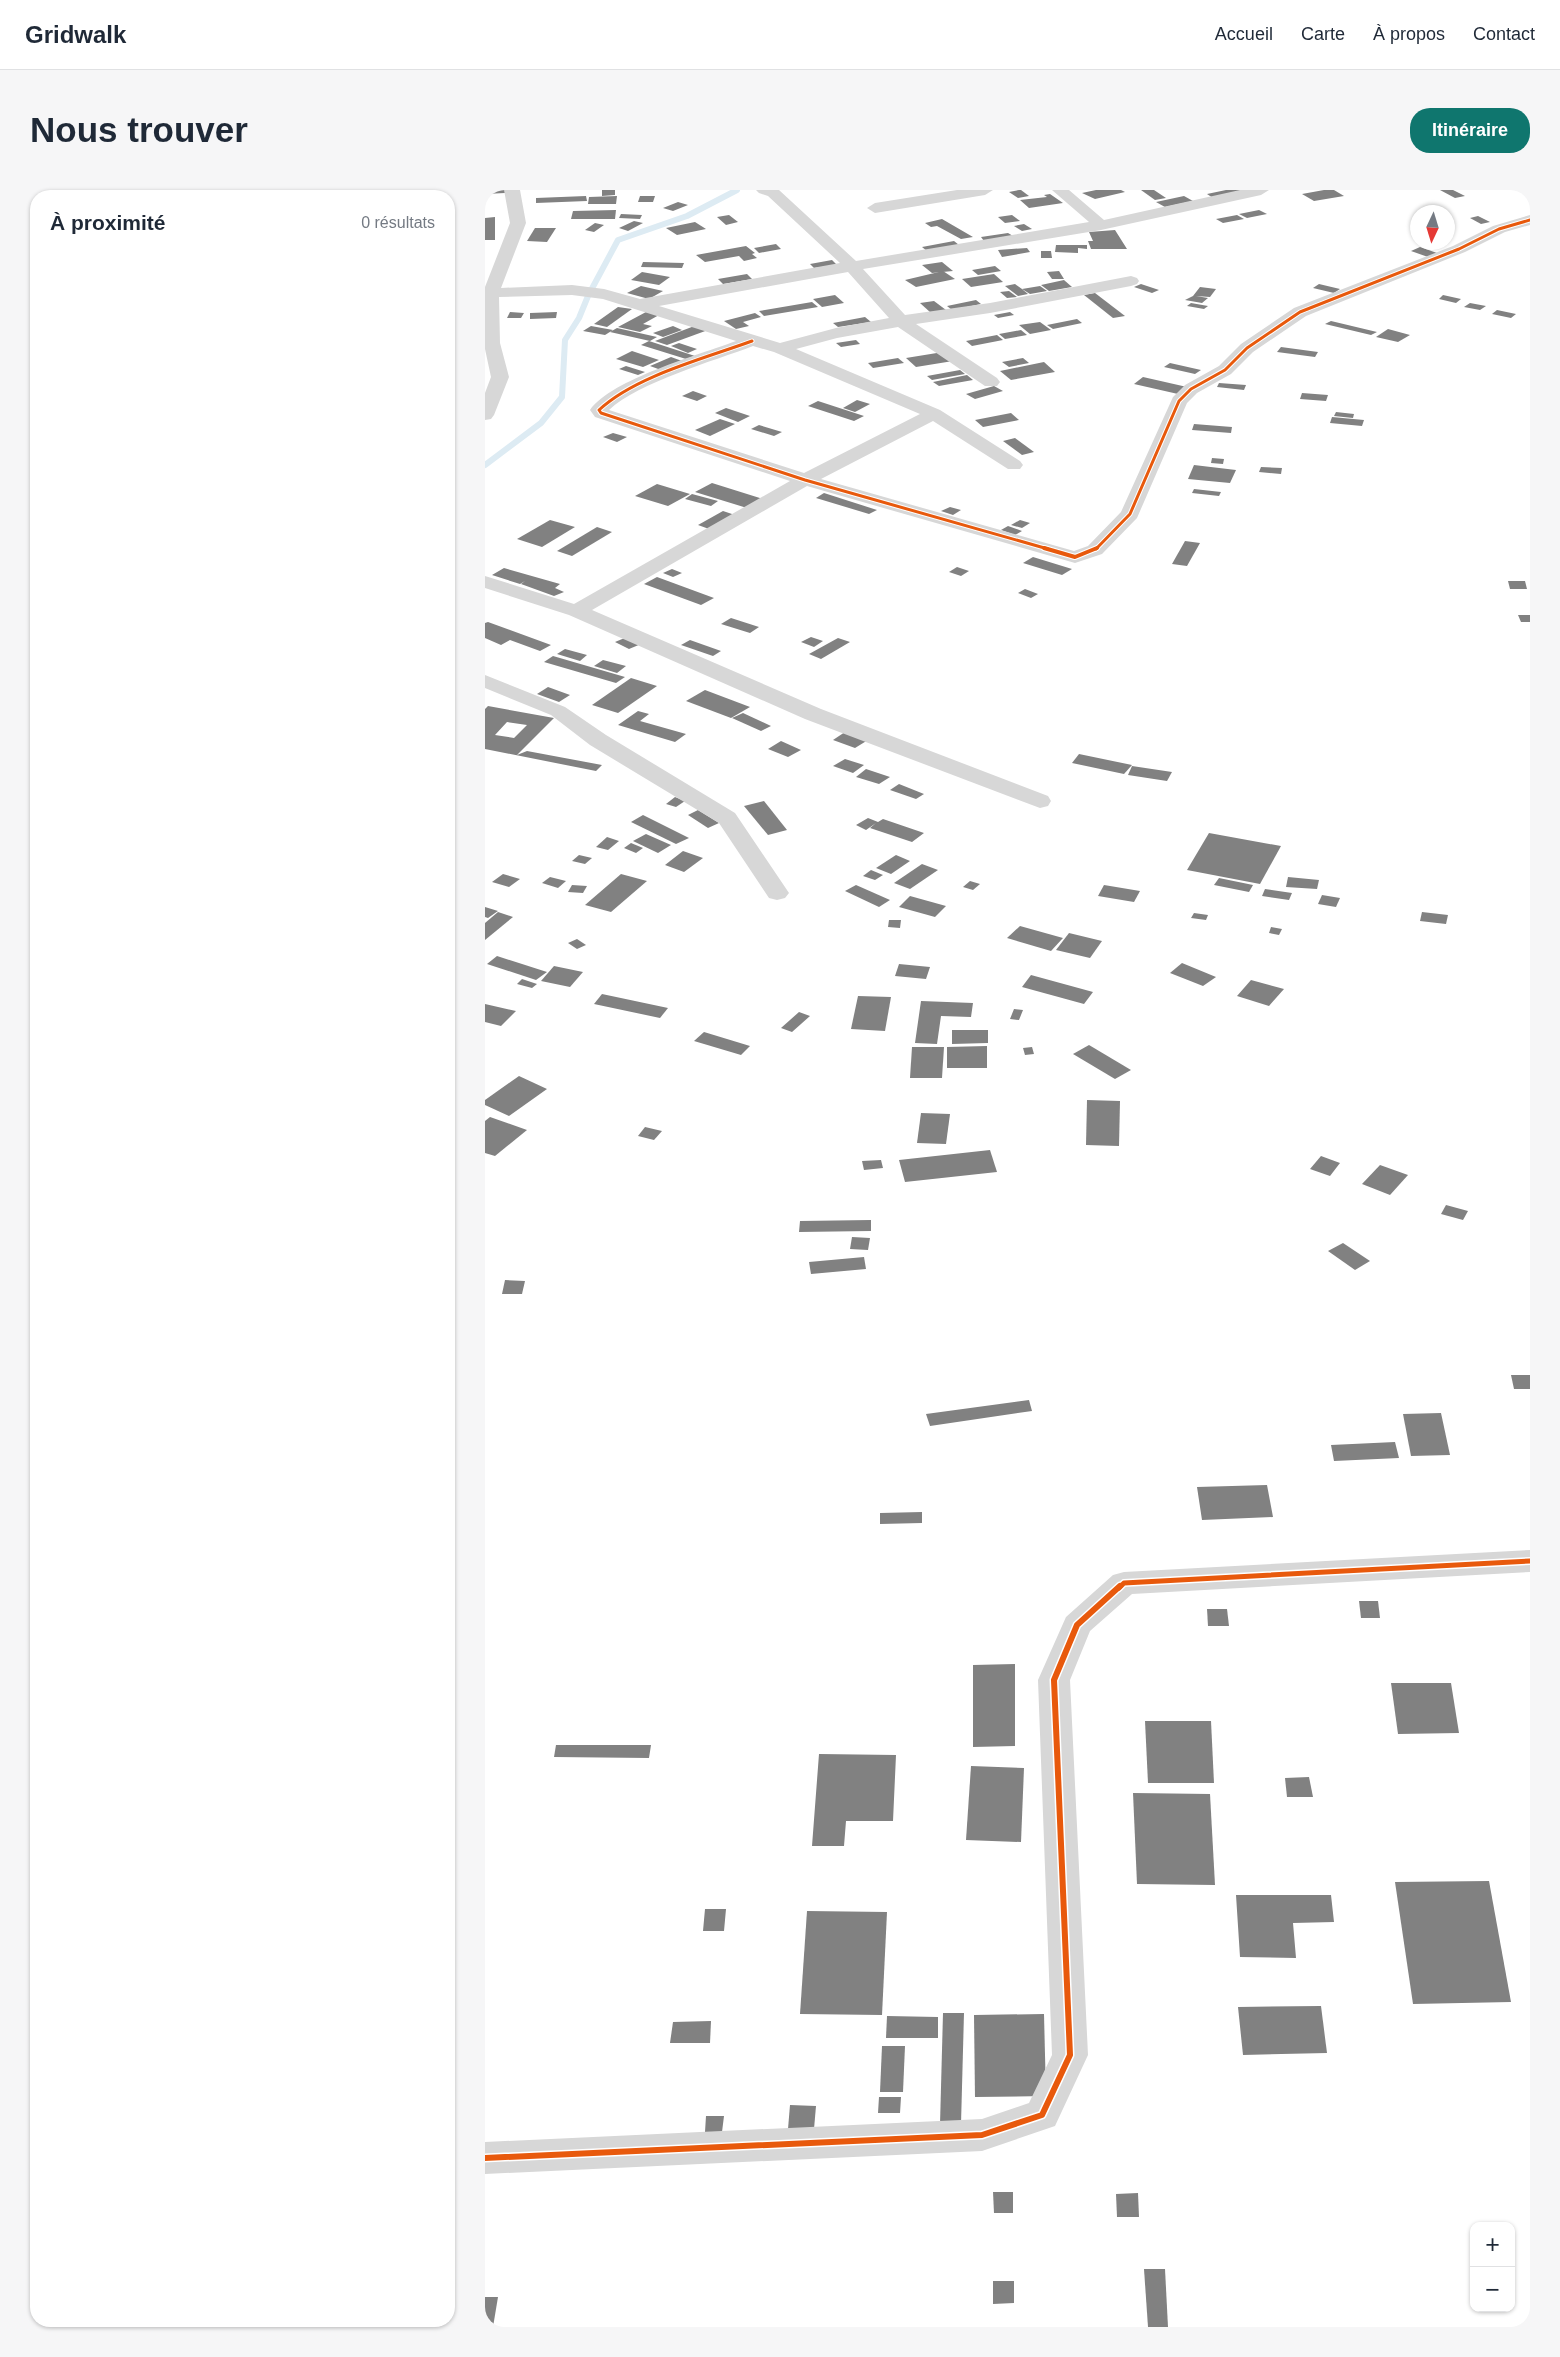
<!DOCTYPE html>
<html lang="fr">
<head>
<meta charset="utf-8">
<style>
	body { margin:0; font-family:Arial,sans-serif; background:#f6f6f7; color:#1f2937 }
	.controls { position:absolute; right:15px; bottom:15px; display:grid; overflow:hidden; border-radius:10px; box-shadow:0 1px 4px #0004 }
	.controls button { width:45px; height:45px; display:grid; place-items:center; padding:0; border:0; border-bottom:1px solid #e0e1e3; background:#fff; color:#1f2937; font:25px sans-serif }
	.compass { position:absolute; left:925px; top:15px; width:45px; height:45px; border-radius:50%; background:#fff; box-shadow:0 1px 4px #0004; rotate:184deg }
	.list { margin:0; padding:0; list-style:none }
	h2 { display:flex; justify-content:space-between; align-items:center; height:65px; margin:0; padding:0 20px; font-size:21px }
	h2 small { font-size:16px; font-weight:400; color:#747a83 }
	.map { position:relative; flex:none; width:1045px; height:2137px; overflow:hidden; border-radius:20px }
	header { display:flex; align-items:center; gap:30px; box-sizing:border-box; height:70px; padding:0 25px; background:#fff; border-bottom:1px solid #e0e1e3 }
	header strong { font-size:24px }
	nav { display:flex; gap:28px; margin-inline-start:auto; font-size:18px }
	.intro { display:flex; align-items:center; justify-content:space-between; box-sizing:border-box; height:120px; padding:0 30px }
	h1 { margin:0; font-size:35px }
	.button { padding:12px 22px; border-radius:20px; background:#0f766e; color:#fff; font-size:18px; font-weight:700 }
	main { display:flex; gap:30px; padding:0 30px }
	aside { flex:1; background:#fff; border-radius:20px; box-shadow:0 1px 4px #0004 }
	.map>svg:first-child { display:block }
</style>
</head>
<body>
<header>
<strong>Gridwalk</strong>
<nav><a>Accueil</a><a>Carte</a><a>À propos</a><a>Contact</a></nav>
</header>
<div class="intro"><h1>Nous trouver</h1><a class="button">Itinéraire</a></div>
<main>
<aside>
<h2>À proximité<small>0 résultats</small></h2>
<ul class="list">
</ul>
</aside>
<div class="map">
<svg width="1045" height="2137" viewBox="0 0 1045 2137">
	<rect width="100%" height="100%" fill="#fff"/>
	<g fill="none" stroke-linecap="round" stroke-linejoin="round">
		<path stroke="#ddebf3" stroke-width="6" d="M0,275L56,233L77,207L80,150L94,128L103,106L133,50L202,26L252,0"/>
	</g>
	<g fill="#818181" fill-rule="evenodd">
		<path d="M0,0H20V3L0,4Z"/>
		<path d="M117,0H130V5L117,6Z"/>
		<path d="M534,0H536L544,6L533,8L524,2Z"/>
		<path d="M611,0H636L640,2L610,9L597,3Z"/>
		<path d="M656,0H669L681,8L670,10Z"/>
		<path d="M741,0H758L728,8L722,4Z"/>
		<path d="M839,0H849L859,6L829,11L817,4Z"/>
		<path d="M955,0H968L980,6L970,8Z"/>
		<path d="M565,4L578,13L544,18L535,10L562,7L559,5Z"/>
		<path d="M101,6L102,11L51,13V8Z"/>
		<path d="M132,6L131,14H103L104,7Z"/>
		<path d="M155,6H170L168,12H153Z"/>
		<path d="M699,6L708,11L680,17L671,12Z"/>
		<path d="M193,12L203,15L188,21L178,18Z"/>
		<path d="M131,20L130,29H86L88,21Z"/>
		<path d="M774,20L782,24L762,28L754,24Z"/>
		<path d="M136,24L157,25L155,29L134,28Z"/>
		<path d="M244,25L253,32L241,35L232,27Z"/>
		<path d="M527,25L535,31L520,33L513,27Z"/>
		<path d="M752,25L759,29L738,33L731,29Z"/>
		<path d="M993,26L1005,32L996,34L985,28Z"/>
		<path d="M10,27V50H0V28Z"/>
		<path d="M457,29L488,47L476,49L452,36L446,37L440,33Z"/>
		<path d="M149,31L158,33L143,41L134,38Z"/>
		<path d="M210,32L221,39L192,45L181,38Z"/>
		<path d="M110,33L119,35L109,42L100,40Z"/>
		<path d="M539,34L547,39L537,41L529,36Z"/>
		<path d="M50,38H71L62,52L42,51Z"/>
		<path d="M630,40L642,59H606L603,51H608L604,42Z"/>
		<path d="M523,43L528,46L499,51L496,47Z"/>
		<path d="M469,51L474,55L442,61L437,57Z"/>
		<path d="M291,54L296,59L274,63L269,58Z"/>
		<path d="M571,55H602V59L593,58V63L570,62Z"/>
		<path d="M261,56L270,63L267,64L272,68L259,71L254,66L220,72L211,65Z"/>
		<path d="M935,57L952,63L943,67L926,61Z"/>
		<path d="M542,58L545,62L517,67L513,60Z"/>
		<path d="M556,61H566L567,68H556Z"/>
		<path d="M347,70L352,75L329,78L325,74Z"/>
		<path d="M158,72L199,73L197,78L156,77Z"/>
		<path d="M457,72L468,81L447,83L437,75Z"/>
		<path d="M510,76L516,81L493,85L487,80Z"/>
		<path d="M458,81L470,89L431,97L420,90Z"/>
		<path d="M574,81L579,89H567L562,82Z"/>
		<path d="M157,82L185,87L174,95L146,90Z"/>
		<path d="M262,84L267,89L238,94L233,89Z"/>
		<path d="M509,84L518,92L486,97L477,89Z"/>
		<path d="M579,90L587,97L564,101L556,95Z"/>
		<path d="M530,94L537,99L543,104L533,106L520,96Z"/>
		<path d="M656,94L674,100L667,103L649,97Z"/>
		<path d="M834,94L855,99L849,103L828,98Z"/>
		<path d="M156,96L178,101L164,109L142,103Z"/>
		<path d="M555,96L562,101L545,104L537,99Z"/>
		<path d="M715,97L731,99L725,107L711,106L723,108L717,113L700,110L708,106Z"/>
		<path d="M524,101L532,107L522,108L515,102Z"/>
		<path d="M610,103L640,126L628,128L599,105Z"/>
		<path d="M350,105L359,113L337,117L328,109Z"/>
		<path d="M958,105L976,109L971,113L954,109Z"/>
		<path d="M491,110L496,114L467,120L462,116Z"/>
		<path d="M449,111L461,120L446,123L435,113Z"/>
		<path d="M327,112L333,117L279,126L274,121Z"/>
		<path d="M706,113L723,116L719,119L702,116Z"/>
		<path d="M985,113L1001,116L995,120L979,117Z"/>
		<path d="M133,117L147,119L122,137L109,134Z"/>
		<path d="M1012,120L1031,124L1026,128L1007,124Z"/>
		<path d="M25,122L39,123L36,128H22Z"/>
		<path d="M72,122L71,128L45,129V123Z"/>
		<path d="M161,122L174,125L158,134L167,136L155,142L133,137Z"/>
		<path d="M525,122L529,125L513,128L509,125Z"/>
		<path d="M270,123L276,127L258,132L264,136L251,139L239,131Z"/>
		<path d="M380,127L386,132L353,137L348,133Z"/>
		<path d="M592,129L597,133L568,139L562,135Z"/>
		<path d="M846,131L892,142L886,145L840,134Z"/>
		<path d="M555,132L566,140L545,144L534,135Z"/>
		<path d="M212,135L223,140L182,155L170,151Z"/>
		<path d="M106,136L128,140L120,145L98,141Z"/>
		<path d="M188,136L197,140L178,147L168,143Z"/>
		<path d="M132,138L172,147L165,151L125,142Z"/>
		<path d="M903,139L925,145L913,152L891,147Z"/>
		<path d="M536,140L542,145L520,149L514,144Z"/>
		<path d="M512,145L518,150L487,156L481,151Z"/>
		<path d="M371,150L375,154L356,157L351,153Z"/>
		<path d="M164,151L210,166L201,169L156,155Z"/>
		<path d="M194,153L212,159L203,163L186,156Z"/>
		<path d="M796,157L833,162L830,167L792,162Z"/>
		<path d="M147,161L174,170L158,177L131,169Z"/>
		<path d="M458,162L468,171L431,177L421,168Z"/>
		<path d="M186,167L197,171L176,180L165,176Z"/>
		<path d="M413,168L419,173L388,178L383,173Z"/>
		<path d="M538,168L544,173L524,177L517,172Z"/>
		<path d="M559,172L570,182L526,190L515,181Z"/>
		<path d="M685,173L716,180L710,184L679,177Z"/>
		<path d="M141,176L160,182L153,185L134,179Z"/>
		<path d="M475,180L480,184L447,190L442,186Z"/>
		<path d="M482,185L488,190L454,196L448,192Z"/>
		<path d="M658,187L702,197L693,204L649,194Z"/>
		<path d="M734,193L761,195L759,200L732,197Z"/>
		<path d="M509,196L518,201L490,209L481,204Z"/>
		<path d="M208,201L222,206L212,211L197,206Z"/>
		<path d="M817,203L843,205L841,211L815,209Z"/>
		<path d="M372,210L385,214L370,222L358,218Z"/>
		<path d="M333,211L379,226L369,231L323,216Z"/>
		<path d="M241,218L265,226L253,232L230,223Z"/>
		<path d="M851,222L869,224L868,228L849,226Z"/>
		<path d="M526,223L534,230L498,237L490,230Z"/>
		<path d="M847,227L879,230L877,236L845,233Z"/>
		<path d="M235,229L250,234L225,246L210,240Z"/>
		<path d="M709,234L747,237L746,243L707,240Z"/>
		<path d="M274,235L297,242L289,246L266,239Z"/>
		<path d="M128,243L142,247L132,252L118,247Z"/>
		<path d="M530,248L549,262L537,265L518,251Z"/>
		<path d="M727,268L739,269L738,274L726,273Z"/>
		<path d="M709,275L751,280L745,293L703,289Z"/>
		<path d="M776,277L797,278L796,284L774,282Z"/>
		<path d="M227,293L278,309L262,318L210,302Z"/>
		<path d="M172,294L205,304L183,316L150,306Z"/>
		<path d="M709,299L736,302L734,306L707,303Z"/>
		<path d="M339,303L392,320L384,324L331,308Z"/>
		<path d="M207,304L233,311L226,316L200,309Z"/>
		<path d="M465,317L476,320L468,325L456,321Z"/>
		<path d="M238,321L250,325L224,339L213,335Z"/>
		<path d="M65,330L90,337L57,357L32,349Z"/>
		<path d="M535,330L545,333L537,338L526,335Z"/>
		<path d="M523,336L537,341L530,345L516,340Z"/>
		<path d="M112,337L127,342L87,366L72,361Z"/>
		<path d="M700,351L715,353L702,376L687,374Z"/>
		<path d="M548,367L587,379L577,385L538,373Z"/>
		<path d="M472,377L484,381L476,386L464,382Z"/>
		<path d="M19,378L75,394L70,398L79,402L69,406L36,394L40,391L35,394L7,385Z"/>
		<path d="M187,379L197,383L188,387L178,383Z"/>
		<path d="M172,387L229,408L216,415L159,394Z"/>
		<path d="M1023,391H1040L1042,399H1025Z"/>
		<path d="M540,399L553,404L546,408L533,403Z"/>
		<path d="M1033,425H1045V432H1036Z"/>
		<path d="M246,428L274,437L265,443L236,434Z"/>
		<path d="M3,432L66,455L55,461L25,450L16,455L0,448V433Z"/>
		<path d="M142,447L156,454L144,459L130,452Z"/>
		<path d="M326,447L338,451L329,457L316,452Z"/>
		<path d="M353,448L365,452L336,469L324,464Z"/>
		<path d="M205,450L236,461L228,466L196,455Z"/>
		<path d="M80,459L102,465L95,471L72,464Z"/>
		<path d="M68,466L140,487L131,493L59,472Z"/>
		<path d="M118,470L141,476L132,483L109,476Z"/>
		<path d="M146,488L172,496L133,523L107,515Z"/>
		<path d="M63,497L85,505L74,512L52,504Z"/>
		<path d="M220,500L265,517L246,528L201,511Z"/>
		<path d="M3,516L69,528L32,565L42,561L117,575L111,581L0,559V519ZM22,532L42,535L29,548L10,545Z"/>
		<path d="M153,521L164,524L155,531L201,544L190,552L133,535Z"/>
		<path d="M258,523L286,536L276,541L247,528Z"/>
		<path d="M360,542L383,550L370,558L348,550Z"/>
		<path d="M296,551L316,560L303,567L283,559Z"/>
		<path d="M594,564L647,575L639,584L587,573Z"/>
		<path d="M360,569L379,575L368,583L348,576Z"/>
		<path d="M647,576L687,582L682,591L643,585Z"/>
		<path d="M381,579L405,587L394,594L371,587Z"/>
		<path d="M414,594L439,604L431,609L405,600Z"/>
		<path d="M190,607L200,611L191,617L181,614Z"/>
		<path d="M279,611L302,640L283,645L259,616Z"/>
		<path d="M213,620L234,633L223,638L203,625Z"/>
		<path d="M158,625L204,648L191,654L146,632Z"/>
		<path d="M383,628L393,632L398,629L439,643L427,652L385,638L391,633L381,640L371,635Z"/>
		<path d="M724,643L796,656L775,694L702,680Z"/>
		<path d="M161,644L186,655L173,663L148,651Z"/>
		<path d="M122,647L134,651L123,660L111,657Z"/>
		<path d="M146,653L158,658L151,663L139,658Z"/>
		<path d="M198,661L218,668L199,682L180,675Z"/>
		<path d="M94,665L107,668L100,674L87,671Z"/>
		<path d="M411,665L425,671L406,684L391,678Z"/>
		<path d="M437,674L453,680L425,699L409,693Z"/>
		<path d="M386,680L398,685L390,690L378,686Z"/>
		<path d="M18,684L35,689L24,697L7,692Z"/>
		<path d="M136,684L162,691L126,722L100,715Z"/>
		<path d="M65,687L81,691L73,698L57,693Z"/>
		<path d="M803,687L834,690L832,699L801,697Z"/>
		<path d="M734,688L768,695L764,702L729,695Z"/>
		<path d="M485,691L495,694L488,700L478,697Z"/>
		<path d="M87,695L102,696L98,703L83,702Z"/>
		<path d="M371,695L405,710L394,717L360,701Z"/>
		<path d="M619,695L655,701L649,712L613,706Z"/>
		<path d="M780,699L807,703L804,710L777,706Z"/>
		<path d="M837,705L855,708L851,717L833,714Z"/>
		<path d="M425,706L461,716L450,727L414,717Z"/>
		<path d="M0,717L13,721L3,728L0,727Z"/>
		<path d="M13,722L28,727L0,750V733Z"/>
		<path d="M937,722L963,725L961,734L935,731Z"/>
		<path d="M709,723L723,725L721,730L706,728Z"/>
		<path d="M404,730H416L415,738L403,737Z"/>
		<path d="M535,736L578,748L566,761L522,748Z"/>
		<path d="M786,737L797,739L794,745L784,743Z"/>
		<path d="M584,743L617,751L605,768L571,760Z"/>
		<path d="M92,749L101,755L92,759L83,753Z"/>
		<path d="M12,766L62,782L51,790L2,774Z"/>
		<path d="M697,773L731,787L718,796L685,783Z"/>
		<path d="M414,774L445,777L441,789L410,786Z"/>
		<path d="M69,776L98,782L85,797L56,791Z"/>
		<path d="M546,785L608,802L599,814L537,797Z"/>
		<path d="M37,789L52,794L47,798L32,794Z"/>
		<path d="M766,790L799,799L784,816L752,806Z"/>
		<path d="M117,804L183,818L175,828L109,814Z"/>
		<path d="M373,806L406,807L400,841L366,839Z"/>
		<path d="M436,811L488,813L486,827L456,826L452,854L430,853Z"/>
		<path d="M0,814L31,821L16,836L0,832Z"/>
		<path d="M529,819L538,820L534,830L525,829Z"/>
		<path d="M314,822L325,826L307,842L296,838Z"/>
		<path d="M467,840H503V853L467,854Z"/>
		<path d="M219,842L265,856L256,865L209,851Z"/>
		<path d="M604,855L646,880L630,889L588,864Z"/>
		<path d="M502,856V878H462V857Z"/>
		<path d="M427,857H459L457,888H425Z"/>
		<path d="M547,857L549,864L540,865L538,858Z"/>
		<path d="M34,886L62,899L24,926L0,915V910Z"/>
		<path d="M602,910L635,911L634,956L601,955Z"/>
		<path d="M436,923L465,924L461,954L432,953Z"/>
		<path d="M5,927L42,940L10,966L0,963V931Z"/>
		<path d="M160,937L177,941L169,950L153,946Z"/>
		<path d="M505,960L512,982L420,992L414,970Z"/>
		<path d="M836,966L855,973L845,986L825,979Z"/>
		<path d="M396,970L398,978L379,980L377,971Z"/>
		<path d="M895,975L923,985L905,1005L877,994Z"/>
		<path d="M961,1015L983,1021L978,1030L956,1024Z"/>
		<path d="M386,1030V1041L314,1042L315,1031Z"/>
		<path d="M367,1047L385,1048L383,1060L365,1059Z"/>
		<path d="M858,1053L885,1071L870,1080L843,1061Z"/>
		<path d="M379,1067L381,1079L326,1084L324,1072Z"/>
		<path d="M20,1090L40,1091L37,1104H17Z"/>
		<path d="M1026,1185H1045V1199H1029Z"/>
		<path d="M544,1210L547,1221L445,1236L441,1224Z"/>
		<path d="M956,1223L965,1265L926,1266L918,1224Z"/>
		<path d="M910,1252L914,1268L849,1271L846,1255Z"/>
		<path d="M782,1295L788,1327L717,1330L712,1297Z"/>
		<path d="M437,1322V1333L395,1334V1323Z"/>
		<path d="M874,1411H893L895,1428H876Z"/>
		<path d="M722,1419H742L744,1436H723Z"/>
		<path d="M530,1474V1556L488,1557V1475Z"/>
		<path d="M906,1493H966L974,1543L913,1544Z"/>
		<path d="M660,1531H726L729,1593H663Z"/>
		<path d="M71,1555H166L164,1568L69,1567Z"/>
		<path d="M334,1564L411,1565L408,1631H361L359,1656H327Z"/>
		<path d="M486,1576L539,1578L536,1652L481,1650Z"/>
		<path d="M824,1587L828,1607H802L800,1588Z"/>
		<path d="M648,1603L725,1604L730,1695L652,1694Z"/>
		<path d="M1004,1691L1026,1812L928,1814L910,1692Z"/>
		<path d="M751,1705H846L849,1732L808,1733L811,1768L755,1767Z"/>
		<path d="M220,1719H241L239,1741H218Z"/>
		<path d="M322,1721L402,1722L397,1825L315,1824Z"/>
		<path d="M836,1816L842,1863L758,1865L753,1817Z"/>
		<path d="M458,1823H479L476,1934L455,1935Z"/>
		<path d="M559,1824L561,1906L490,1907L489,1825Z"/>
		<path d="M402,1826L453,1827V1848H401Z"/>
		<path d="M226,1831L225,1853H185L188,1832Z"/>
		<path d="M397,1856H420L418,1902H395Z"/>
		<path d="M394,1907H416L415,1923H393Z"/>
		<path d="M305,1915L331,1916L329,1939H303Z"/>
		<path d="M221,1926H239L237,1942H220Z"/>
		<path d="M508,2002H528V2023H509Z"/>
		<path d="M653,2003L654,2027H632L631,2004Z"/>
		<path d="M659,2079H680L683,2137H663Z"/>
		<path d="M508,2091H529V2113L508,2114Z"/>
		<path d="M0,2107H13L8,2137H0Z"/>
	</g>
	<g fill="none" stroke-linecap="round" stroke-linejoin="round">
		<g fill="#d7d7d7" fill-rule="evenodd">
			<path d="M19,0H35L41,33L16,98L87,95L119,99L155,109L355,73L283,6L274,3L271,0H294L371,71L604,32L567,0H584L619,30L755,0H784L776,5L616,40L378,79L420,125L505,113L646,86L652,88L654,91L652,94L646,96L505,123L431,134L512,188L515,192L512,196H500L413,137L352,148L311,159L455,220L535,271L538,275L535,279H523L448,231L336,289L589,361L603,356L636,322L688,207L700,195L734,176L756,154L809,118L968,56L1008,36L1045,25V35L1020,42L980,62L821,126L768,162L746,184L712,203L702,213L652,328L617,364L590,373L322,296L107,420L336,519L563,606L566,611L563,616L555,618L320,529L84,425L0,398V386L89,414L305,291L110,227L105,220C127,189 214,165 251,151L118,109L87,105L14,107L15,153L24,187L9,225L6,229L0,230V203L6,187L0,159V97L25,33ZM363,82L404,128L351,138L295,153L174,116ZM268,156L289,162L435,224L319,283L124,220C154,192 229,171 268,156Z"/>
			<path d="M472,0H508L500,5L390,23L382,18L390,13Z"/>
			<path d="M0,485L80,517L121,545L250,623L304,703L300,708L292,710L284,708L234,633L105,555L66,525L0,498Z"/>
			<path d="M1045,1360V1382L647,1404L605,1441L585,1490L603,1865L570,1936L497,1961L0,1984V1952L497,1929L544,1913L567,1865L553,1490L581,1427L628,1385L639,1382Z"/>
		</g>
		<defs>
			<g id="cycleway-far3">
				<path d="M267,151C221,168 150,186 114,220L116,223L320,290L563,359"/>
				<path d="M611,359L645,324L694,211L706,199L740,180L762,158L815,122L974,59L1014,39L1045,30"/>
			</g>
			<path id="cycleway-far2" d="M559,358L590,367L612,358"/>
			<path id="cycleway-far1" d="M634,1398L639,1393L1045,1371"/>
			<path id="cycleway" d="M0,1968L497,1945L557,1925L585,1865L569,1490L592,1435L635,1396"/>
		</defs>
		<use href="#cycleway-far3" stroke="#fff" stroke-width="5"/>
		<use href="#cycleway-far2" stroke="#fff" stroke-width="6"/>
		<use href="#cycleway-far1" stroke="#fff" stroke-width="8"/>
		<use href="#cycleway" stroke="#fff" stroke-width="9"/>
		<use href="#cycleway-far3" stroke="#e8590c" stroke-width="3"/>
		<use href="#cycleway-far2" stroke="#e8590c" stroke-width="4"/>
		<use href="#cycleway-far1" stroke="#e8590c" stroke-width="5"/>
		<use href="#cycleway" stroke="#e8590c" stroke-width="6"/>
	</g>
</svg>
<div class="controls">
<button>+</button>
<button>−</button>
</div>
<svg class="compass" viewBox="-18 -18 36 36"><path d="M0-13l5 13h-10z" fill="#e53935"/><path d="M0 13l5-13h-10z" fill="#747a83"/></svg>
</div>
</main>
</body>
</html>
